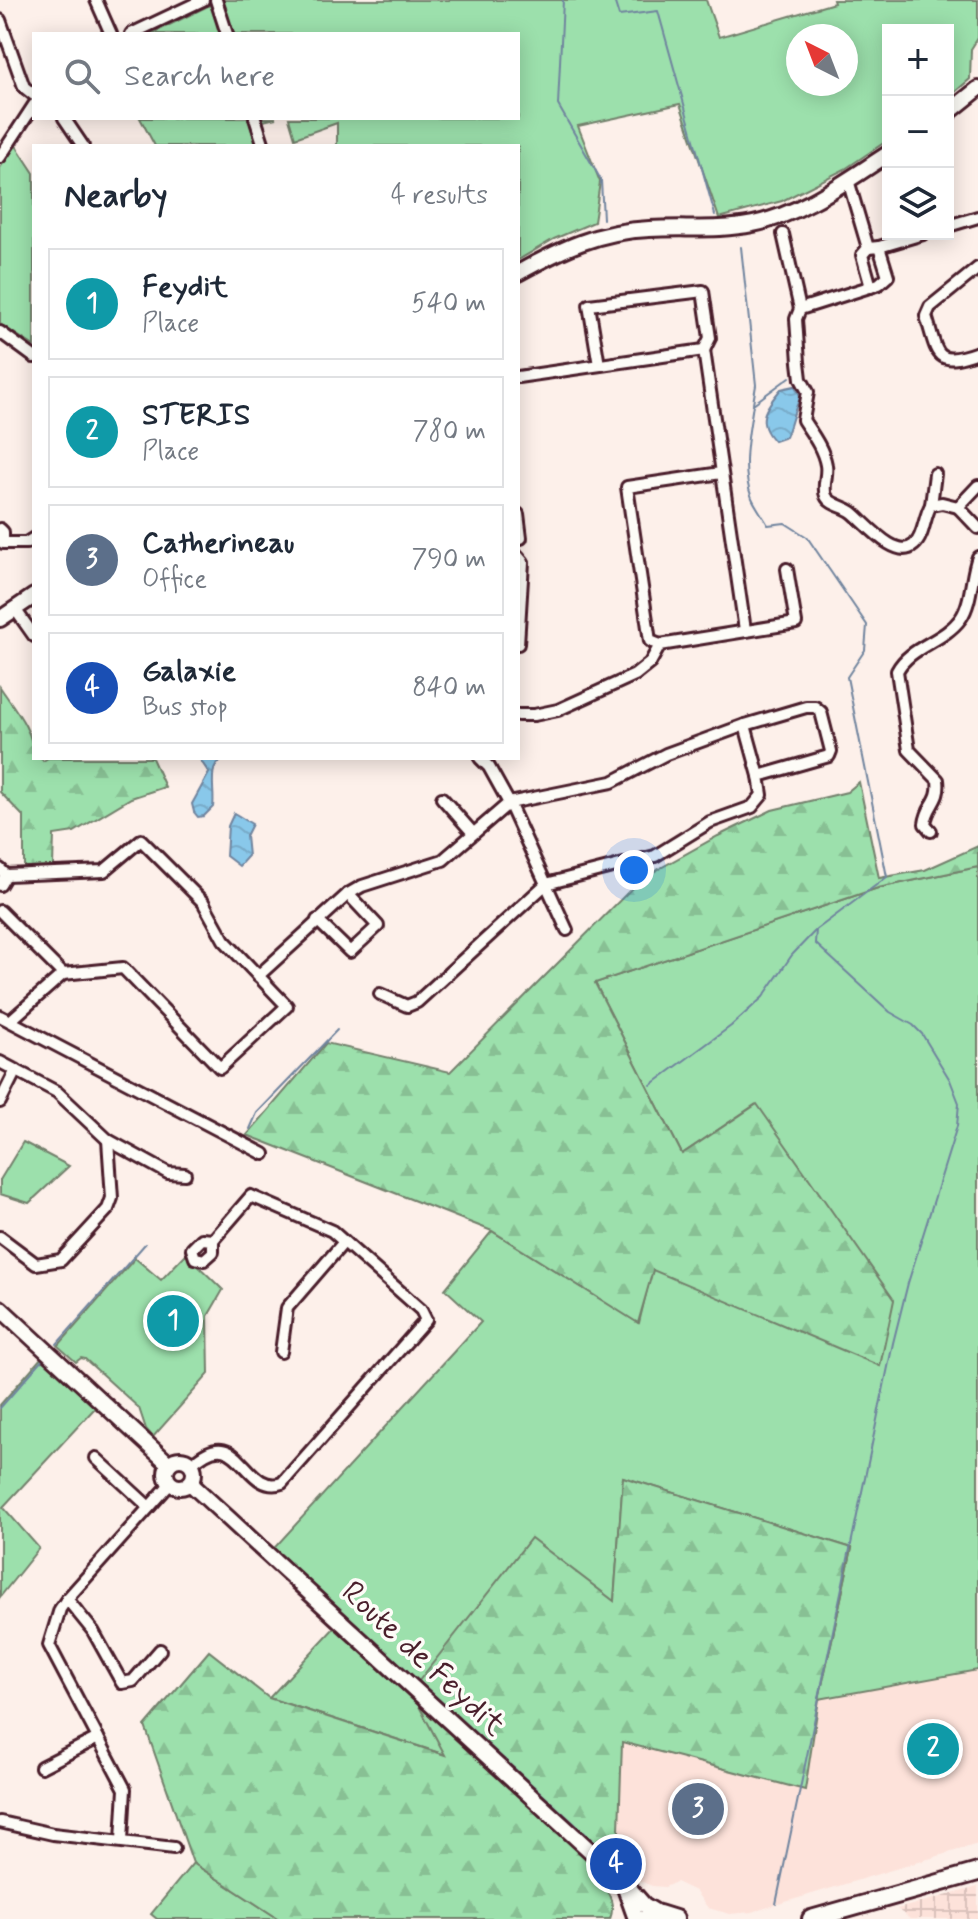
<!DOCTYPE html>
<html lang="en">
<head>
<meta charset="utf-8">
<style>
	body { margin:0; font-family:Mynerve,sans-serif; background:#f6f6f7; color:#1f2937 }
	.controls { position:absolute; right:24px; top:24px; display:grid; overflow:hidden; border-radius:0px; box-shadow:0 4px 20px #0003 }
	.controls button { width:72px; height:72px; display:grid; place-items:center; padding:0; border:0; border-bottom:2px solid #e0e1e3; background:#fff; color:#1f2937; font:40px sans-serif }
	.compass { position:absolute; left:786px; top:24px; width:72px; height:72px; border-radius:50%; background:#fff; box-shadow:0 4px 20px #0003; rotate:318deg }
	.you { position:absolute; left:634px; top:870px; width:28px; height:28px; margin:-20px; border:6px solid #fff; border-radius:50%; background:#1a73e8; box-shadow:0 0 0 12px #1a73e833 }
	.badge { display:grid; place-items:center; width:52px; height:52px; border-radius:50%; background:#c8321e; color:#fff; font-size:26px; font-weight:700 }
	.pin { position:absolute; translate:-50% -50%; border:4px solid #fff; box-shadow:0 2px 8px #0006 }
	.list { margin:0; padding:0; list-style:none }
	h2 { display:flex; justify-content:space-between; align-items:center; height:104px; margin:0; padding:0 32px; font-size:34px }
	h2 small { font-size:26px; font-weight:400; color:#747a83 }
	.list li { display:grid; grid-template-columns:52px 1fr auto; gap:24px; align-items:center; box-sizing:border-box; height:112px; margin:0 16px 16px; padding:0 16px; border:2px solid #e0e1e3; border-radius:0px }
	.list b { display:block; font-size:30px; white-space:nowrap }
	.list p { margin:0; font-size:26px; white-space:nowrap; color:#747a83 }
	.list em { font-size:26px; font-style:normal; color:#747a83 }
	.icon { flex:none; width:44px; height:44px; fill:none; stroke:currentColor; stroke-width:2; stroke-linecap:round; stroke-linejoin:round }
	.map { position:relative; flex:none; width:978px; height:1919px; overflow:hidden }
	.search { position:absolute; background:#fff; box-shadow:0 4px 20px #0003; left:32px; top:32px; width:488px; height:88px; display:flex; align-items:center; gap:20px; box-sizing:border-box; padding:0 28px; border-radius:0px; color:#747a83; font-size:30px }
	.panel { position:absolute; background:#fff; box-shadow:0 4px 20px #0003; left:32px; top:144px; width:488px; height:616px; border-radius:0px }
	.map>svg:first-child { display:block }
</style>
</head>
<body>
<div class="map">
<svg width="978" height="1919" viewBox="0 0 978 1919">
	<defs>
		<pattern id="industrial-grid" width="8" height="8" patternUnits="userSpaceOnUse" patternTransform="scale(2)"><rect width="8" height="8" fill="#fde2da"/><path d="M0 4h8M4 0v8" fill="none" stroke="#dac1bb"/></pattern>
		<pattern id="forest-firs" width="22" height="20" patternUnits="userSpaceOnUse" patternTransform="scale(2)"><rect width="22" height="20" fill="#9ce0ac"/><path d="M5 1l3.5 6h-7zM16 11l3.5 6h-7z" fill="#88c094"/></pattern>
		<pattern id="water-waves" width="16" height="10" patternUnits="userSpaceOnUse" patternTransform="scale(2)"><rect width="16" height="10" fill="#89c8ea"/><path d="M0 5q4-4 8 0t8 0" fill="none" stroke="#78abc9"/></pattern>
	</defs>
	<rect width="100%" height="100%" fill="#fdf0ea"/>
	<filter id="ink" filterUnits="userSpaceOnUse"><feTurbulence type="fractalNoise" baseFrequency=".0125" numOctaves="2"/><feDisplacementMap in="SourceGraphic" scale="16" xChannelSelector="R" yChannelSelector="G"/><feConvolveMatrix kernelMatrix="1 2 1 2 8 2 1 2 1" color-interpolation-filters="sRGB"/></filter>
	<g filter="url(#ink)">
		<path fill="#fde2da" d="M978,1670V1844L752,1912L730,1914L708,1908L695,1891L676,1882L665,1887L652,1886L640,1881L618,1860L621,1742L805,1790L819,1699Z"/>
		<path fill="url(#industrial-grid)" d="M978,1887V1919H910L897,1909Z"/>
		<g fill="#9ce0ac" stroke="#73806c" stroke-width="2" fill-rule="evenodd">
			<path d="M220,0H706L719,37L834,3L833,0H978V38L971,49L970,79L948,98V30H888V140L845,169L782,201L719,218L680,104L578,126L600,182L594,222L554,239L518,260V146H337V123L295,138L289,118H518V34H151ZM798,36H846V84H798Z"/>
			<path d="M140,118H276L250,124L256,146H155Z"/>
			<path d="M15,144L34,173V346L0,324V168Z"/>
			<path d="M978,867V1670L819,1699L852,1548L623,1477L614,1602L446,1755L269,1698L335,1627L266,1557L481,1322L445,1289L492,1231L639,1323L652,1269L756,1104L682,1154L595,983L878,888Z"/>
			<path d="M23,1142L69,1166L29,1203L0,1194V1180Z"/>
			<path d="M186,1254L223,1290L208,1316L209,1374L153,1437L146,1429L139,1408L85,1359L81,1358L76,1362L58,1346L135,1258L161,1280Z"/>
			<path d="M42,1357L95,1408L3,1507L39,1548L0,1597V1405Z"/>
			<path d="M193,1863L279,1919H157L151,1914Z"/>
		</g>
		<g fill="url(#forest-firs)" stroke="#73806c" stroke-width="2">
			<path d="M0,687C15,709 34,731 34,758H41L43,761L48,758H152L165,787L131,798L74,832L54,835L53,866L24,867V817L0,792Z"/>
			<path d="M859,782L879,878L925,870L978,846V867L878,888L595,983L682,1154L757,1104L894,1300L880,1366L653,1270L638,1323L492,1231L247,1135L326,1043L450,1072L641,879L718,836L772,810L847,792Z"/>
			<path d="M623,1477L852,1548L819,1699L805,1790L622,1742L618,1860L601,1879C608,1892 616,1904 610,1919H279L193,1863L145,1726L209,1651L269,1698L445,1755L411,1691L531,1538L614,1601Z"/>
		</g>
		<g fill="url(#water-waves)" stroke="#70849e" stroke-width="2">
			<path d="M795,386L801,397C793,410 792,423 786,437L774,441C755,421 765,408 781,389Z"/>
			<path d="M199,758H230C204,761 216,789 213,807L204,816L198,817L194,812L192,804L209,773Z"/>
			<path d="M234,813L252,824L246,836L248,856L239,866L226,856L228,826Z"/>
		</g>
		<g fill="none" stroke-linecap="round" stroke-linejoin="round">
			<g stroke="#70849e" stroke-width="2">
				<path d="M563,0L558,105L601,180L603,219"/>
				<path d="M614,0L619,16L658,11L715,215"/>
				<path d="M741,247L756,385L753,403"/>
				<path d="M651,1085L731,1026L763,997L792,955L815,931"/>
				<path d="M250,1129L257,1113L337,1030"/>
				<path d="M57,1344L145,1244"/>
				<path d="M0,1408L44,1358"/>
				<path d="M281,1555L600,1847"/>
				<path d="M776,1904L893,1343L908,1283L957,1126L959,1103L950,1080L922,1034L913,1025L890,1012L815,943L816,930L887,877L847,677L865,650L867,625L807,537L785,523L768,525C763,516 756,507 752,498C740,468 749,434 753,404L790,377"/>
			</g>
			<defs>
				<g id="street">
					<path d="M96,0L111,34"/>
					<path d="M216,0L227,34"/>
					<path d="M0,20L24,87L34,95"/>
					<path d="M131,34L203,0"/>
					<path d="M64,118L83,146"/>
					<path d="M255,118L264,146"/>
					<path d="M0,157L34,105"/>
					<path d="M848,180L868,248L862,255L871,287"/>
					<path d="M948,226L978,217"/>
					<path d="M783,234L800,309L796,319L799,362L801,379L808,392L803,420C812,434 823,448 826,465C828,475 822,487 826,496C830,505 844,506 852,512C865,522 896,561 914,545C924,537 924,516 931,505L942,503L958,507L978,486"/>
					<path d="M879,247L923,234"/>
					<path d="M978,268L930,307L926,316C938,354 934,368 978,352"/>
					<path d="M800,309L879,284L888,276L879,247L868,248"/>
					<path d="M0,332L34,357"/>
					<path d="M599,365L589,305L703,291L710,338L704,350"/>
					<path d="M518,377L704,350L745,630"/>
					<path d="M931,505L935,474"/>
					<path d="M958,507L978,528"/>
					<path d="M518,514L521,538"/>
					<path d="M0,529L3,532V543H26L34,538"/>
					<path d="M518,556L523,562L518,644"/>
					<path d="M15,609L34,636"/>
					<path d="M660,645L650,641L627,487L721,473"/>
					<path d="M660,645L796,623L787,569"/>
					<path d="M518,715H534L558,710L635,675L650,663L660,645"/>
					<path d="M745,725L759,776"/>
					<path d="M480,758L489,767L509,803L567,930"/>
					<path d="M442,798L473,833"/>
					<path d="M931,831L925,824C927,804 941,802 938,780L909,750L897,671C910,646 944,642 961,618C972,602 971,575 978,557"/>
					<path d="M0,869L6,875L0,885"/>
					<path d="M6,875L104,871L141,840L203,902L224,940L287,1006L220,1068L123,968L63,974L10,1021"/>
					<path d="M0,911L63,974"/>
					<path d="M317,920L350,952L378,926L348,894"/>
					<path d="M258,976L348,894L362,886L443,860L509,803L612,782L666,754L745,725L806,707H815L821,712L831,751L829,756L759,776L762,795L752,807L710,822L655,856L546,884L417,1002L407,1006L380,994"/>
					<path d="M0,1016L264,1154"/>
					<path d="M0,1062L57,1092L108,1140L168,1173L185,1174"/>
					<path d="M0,1102L16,1070"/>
					<path d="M0,1237L36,1264L61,1260L108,1209L112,1198L108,1140"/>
					<path d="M281,1352L287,1308L344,1242"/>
					<path d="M96,1458L149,1507"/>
					<path d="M191,1465C240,1418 243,1496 282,1483L426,1320L421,1310L332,1231L251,1196L213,1240V1252L204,1260L195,1258L192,1249L202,1239L213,1240"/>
					<path d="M67,1599L93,1631L122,1683L133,1681L160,1650"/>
					<path d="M41,1767L98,1738"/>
					<path d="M0,1822L53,1834L174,1848"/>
					<path d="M122,1840L125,1789L49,1645L60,1609L67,1599L170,1484"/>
				</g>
				<g id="secondary">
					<path d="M948,113L978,89"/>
					<path d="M518,273C561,249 599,231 649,229C684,227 719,231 753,224C802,214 846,181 888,154"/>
					<path d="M0,619L34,596"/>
					<path d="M0,1308L169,1464"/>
					<circle cx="180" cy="1473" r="14"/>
					<path d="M190,1483L622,1880L644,1905L659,1914"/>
					<path d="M626,1891L636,1919"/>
				</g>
				<g id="primary">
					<path d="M645,1919L659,1914L675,1919"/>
					<path d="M811,1919L978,1872"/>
				</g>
			</defs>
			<use href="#street" stroke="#4a1f2b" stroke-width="16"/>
			<use href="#secondary" stroke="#4a1f2b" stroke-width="20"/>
			<use href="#primary" stroke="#4a1f2b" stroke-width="22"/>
			<use href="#street" stroke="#fdfcf7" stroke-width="10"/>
			<use href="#secondary" stroke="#fdfcf7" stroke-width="14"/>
			<use href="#primary" stroke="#fdfcf7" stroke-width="16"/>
		</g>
	</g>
	<g text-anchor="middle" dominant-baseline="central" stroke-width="7" stroke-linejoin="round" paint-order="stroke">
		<g font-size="32" fill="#4a1f2b" stroke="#fdfcf7">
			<text transform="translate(423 1659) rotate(43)">Route de Feydit</text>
		</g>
	</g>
</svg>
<div class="controls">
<button>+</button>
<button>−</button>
<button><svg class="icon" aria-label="layers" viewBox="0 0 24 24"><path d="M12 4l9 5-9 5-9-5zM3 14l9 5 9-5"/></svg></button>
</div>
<svg class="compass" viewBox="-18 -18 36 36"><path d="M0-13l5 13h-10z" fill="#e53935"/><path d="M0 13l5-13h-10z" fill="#747a83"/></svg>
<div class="you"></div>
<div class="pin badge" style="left:173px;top:1321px;background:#0f9aa8">1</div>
<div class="pin badge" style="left:933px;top:1749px;background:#0f9aa8">2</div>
<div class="pin badge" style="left:698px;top:1809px;background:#5c6f8a">3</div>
<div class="pin badge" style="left:616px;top:1864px;background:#1a4fb4">4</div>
<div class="search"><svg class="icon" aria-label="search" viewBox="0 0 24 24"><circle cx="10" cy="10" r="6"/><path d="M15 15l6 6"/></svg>Search here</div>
<section class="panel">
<h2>Nearby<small>4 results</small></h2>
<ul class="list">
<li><span class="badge" style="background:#0f9aa8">1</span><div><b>Feydit</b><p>Place</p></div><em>540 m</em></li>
<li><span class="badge" style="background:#0f9aa8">2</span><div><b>STERIS</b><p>Place</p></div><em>780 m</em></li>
<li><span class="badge" style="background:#5c6f8a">3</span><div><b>Catherineau</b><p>Office</p></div><em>790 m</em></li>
<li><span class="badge" style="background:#1a4fb4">4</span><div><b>Galaxie</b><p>Bus stop</p></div><em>840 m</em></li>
</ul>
</section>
</div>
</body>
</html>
